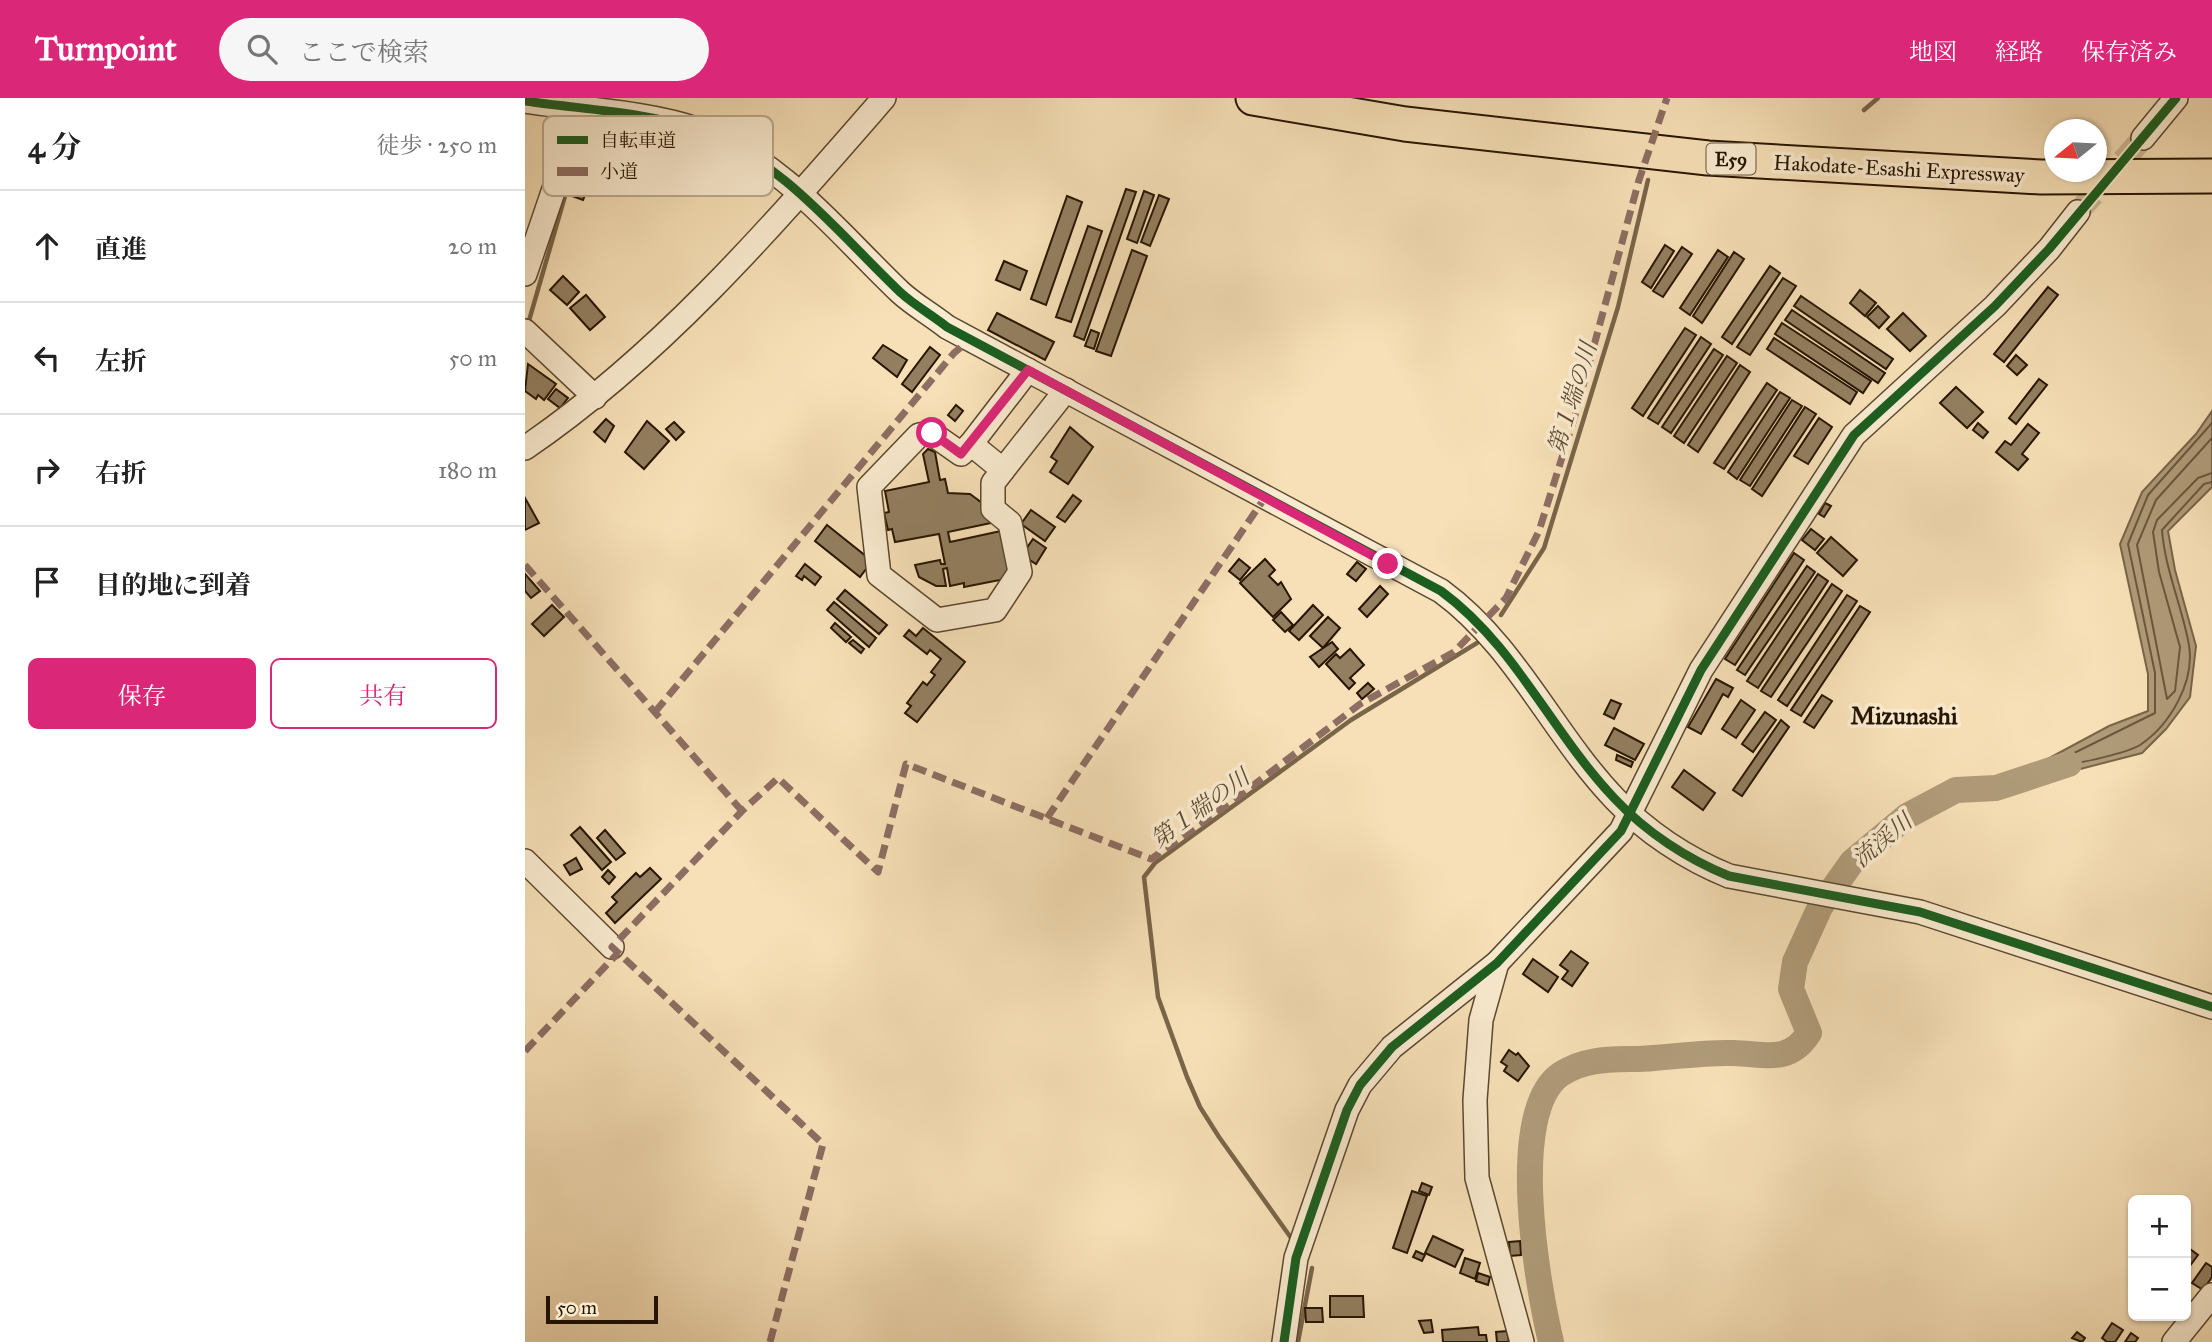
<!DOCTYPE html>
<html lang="ja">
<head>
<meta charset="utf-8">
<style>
	body { margin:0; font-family:"IM FELL Great Primer","Noto Serif JP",serif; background:#f6f6f6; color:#222 }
	.controls { position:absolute; right:21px; bottom:21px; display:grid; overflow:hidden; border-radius:10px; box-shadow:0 2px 5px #0004 }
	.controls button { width:63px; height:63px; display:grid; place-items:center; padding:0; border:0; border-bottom:2px solid #e0e0e0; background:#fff; color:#222; font:35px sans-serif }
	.compass { position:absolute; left:1519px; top:21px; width:63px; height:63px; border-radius:50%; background:#fff; box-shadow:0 2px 5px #0004; rotate:252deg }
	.scale { position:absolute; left:21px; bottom:18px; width:112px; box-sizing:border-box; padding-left:7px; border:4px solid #271501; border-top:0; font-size:19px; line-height:24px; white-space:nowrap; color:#271501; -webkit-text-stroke:5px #faebd0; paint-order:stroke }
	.stop { position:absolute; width:21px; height:21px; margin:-16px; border:5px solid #db2777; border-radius:50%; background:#fff }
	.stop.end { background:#db2777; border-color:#fff; box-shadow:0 2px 7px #0008 }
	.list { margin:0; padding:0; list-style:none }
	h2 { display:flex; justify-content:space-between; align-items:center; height:91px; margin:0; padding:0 28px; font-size:30px }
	h2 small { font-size:23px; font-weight:400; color:#767676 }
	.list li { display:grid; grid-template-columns:46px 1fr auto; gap:21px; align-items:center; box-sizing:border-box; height:112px; padding:0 28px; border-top:2px solid #e0e0e0 }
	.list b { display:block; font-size:26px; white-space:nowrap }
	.list em { font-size:23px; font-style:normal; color:#767676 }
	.actions { display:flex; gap:14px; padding:21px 28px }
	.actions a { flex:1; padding:16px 0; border:2px solid #db2777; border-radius:10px; text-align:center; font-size:24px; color:#db2777 }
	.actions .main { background:#db2777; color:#fff }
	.icon { flex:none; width:38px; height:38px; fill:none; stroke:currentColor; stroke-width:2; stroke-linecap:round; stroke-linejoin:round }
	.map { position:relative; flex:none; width:1687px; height:1244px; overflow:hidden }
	header { display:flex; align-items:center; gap:42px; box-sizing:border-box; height:98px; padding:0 35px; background:#db2777; color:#fff }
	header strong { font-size:33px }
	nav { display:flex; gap:38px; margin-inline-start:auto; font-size:24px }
	.search { width:490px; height:63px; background:#f6f6f6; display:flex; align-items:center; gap:18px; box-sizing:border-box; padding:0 24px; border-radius:38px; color:#767676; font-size:26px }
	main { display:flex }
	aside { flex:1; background:#fff }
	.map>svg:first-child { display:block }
</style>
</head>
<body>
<header>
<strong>Turnpoint</strong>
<div class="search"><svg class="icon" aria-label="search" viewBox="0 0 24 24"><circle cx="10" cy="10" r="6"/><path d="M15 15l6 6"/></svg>ここで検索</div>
<nav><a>地図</a><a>経路</a><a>保存済み</a></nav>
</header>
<main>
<aside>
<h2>4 分<small>徒歩 · 250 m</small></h2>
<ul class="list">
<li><svg class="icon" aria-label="ahead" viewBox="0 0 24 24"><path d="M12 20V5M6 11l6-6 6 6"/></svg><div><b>直進</b></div><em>20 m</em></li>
<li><svg class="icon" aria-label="left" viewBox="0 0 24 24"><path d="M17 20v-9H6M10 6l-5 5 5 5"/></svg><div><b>左折</b></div><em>50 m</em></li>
<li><svg class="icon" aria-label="right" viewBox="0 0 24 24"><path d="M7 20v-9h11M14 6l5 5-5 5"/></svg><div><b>右折</b></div><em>180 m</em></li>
<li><svg class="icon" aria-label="arrive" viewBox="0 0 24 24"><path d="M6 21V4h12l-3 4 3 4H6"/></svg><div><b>目的地に到着</b></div></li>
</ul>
<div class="actions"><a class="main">保存</a><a>共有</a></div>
</aside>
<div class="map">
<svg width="1687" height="1244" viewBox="0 0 1687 1244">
	<rect width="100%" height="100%" fill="#f7e0b7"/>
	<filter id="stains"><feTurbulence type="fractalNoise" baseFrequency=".00286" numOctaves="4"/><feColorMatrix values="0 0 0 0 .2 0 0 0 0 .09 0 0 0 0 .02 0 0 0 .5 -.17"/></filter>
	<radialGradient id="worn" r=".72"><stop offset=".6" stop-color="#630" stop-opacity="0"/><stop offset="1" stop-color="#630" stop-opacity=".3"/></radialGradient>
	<path fill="#b09b79" stroke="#796549" stroke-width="2" d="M1687,313V389L1643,433L1650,472L1671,548L1665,599L1641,631L1617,655L1509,683L1515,665L1584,628L1623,613V576L1595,446L1617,394L1671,336Z"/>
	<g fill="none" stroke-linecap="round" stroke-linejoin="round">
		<g stroke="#6c583d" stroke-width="2">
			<path d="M1687,325L1623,397L1603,446L1630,575V615L1537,661V667C1553,666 1602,655 1615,647C1645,627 1670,584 1664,547C1657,508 1640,472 1637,432L1679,386L1687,384"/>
			<path d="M1687,340L1631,402L1612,447L1642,601L1650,593L1655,549L1634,474L1628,434L1632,422L1673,380L1687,375"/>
		</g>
		<g stroke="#796549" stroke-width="4.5">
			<path d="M1339,12L1353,0"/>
			<path d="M3,226L51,60"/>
			<path d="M976,517L1019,450L1093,209L1123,82"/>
			<path d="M769,1144L694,1039L675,1009L662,979L633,899L619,779L630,765L826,622L952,545"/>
			<path d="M773,1244L787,1170"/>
		</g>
		<path stroke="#b09b79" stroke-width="26" d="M1026,1244C1013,1189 981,1013 1036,976C1065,957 1097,963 1129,960C1156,958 1181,954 1209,955C1241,956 1264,966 1284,935L1266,891L1270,864L1295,809L1327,764L1382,718L1431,692L1471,690L1544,666"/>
	</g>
	<g fill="#937f60" stroke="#271501" stroke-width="2">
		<path d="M49,82L64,87L58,102L44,97Z"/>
		<path d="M601,91L611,94L559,242L549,238Z"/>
		<path d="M619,93L629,97L612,145L602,141Z"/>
		<path d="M634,97L644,101L625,148L616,144Z"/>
		<path d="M542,98L557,104L521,207L506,201Z"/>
		<path d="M563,128L577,133L546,224L531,219Z"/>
		<path d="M1140,147L1149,153L1126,190L1117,184Z"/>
		<path d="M1157,149L1167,156L1138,199L1128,193Z"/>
		<path d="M607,152L622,158L586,258L571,253Z"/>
		<path d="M1193,152L1203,159L1165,217L1155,210Z"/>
		<path d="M1209,154L1219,161L1177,225L1168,218Z"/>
		<path d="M479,163L502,173L495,192L471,182Z"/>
		<path d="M1245,168L1255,175L1207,246L1197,239Z"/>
		<path d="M38,178L54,194L42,207L25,192Z"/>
		<path d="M1258,180L1271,188L1225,257L1212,249Z"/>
		<path d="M1523,189L1533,197L1479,264L1469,256Z"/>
		<path d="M1335,192L1351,205L1340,218L1325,205Z"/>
		<path d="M61,197L80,219L65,232L45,210Z"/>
		<path d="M1276,198L1368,261L1361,271L1269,208Z"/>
		<path d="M1353,208L1364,219L1354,230L1342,219Z"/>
		<path d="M1267,212L1360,275L1353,285L1260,222Z"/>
		<path d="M472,215L529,244L520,262L463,232Z"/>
		<path d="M1378,215L1401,238L1385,253L1362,231Z"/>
		<path d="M1257,225L1346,283L1338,295L1250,236Z"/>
		<path d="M1160,230L1171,237L1118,318L1107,310Z"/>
		<path d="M566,232L574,235L569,251L560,248Z"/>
		<path d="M1176,239L1186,246L1133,326L1123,320Z"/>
		<path d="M1249,240L1332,294L1325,306L1242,251Z"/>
		<path d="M358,247L382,262L372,279L348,260Z"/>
		<path d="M405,249L415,257L387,294L377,286Z"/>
		<path d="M1189,251L1198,257L1146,335L1137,329Z"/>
		<path d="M1491,257L1502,267L1492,277L1482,268Z"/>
		<path d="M1202,258L1212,265L1159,345L1149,338Z"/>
		<path d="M3,266L31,286L19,302L13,297L11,301L0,293Z"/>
		<path d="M1215,267L1225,274L1173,354L1163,347Z"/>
		<path d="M1514,281L1522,287L1491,326L1484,320Z"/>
		<path d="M1242,285L1252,292L1199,371L1189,365Z"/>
		<path d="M1431,289L1458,314L1442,330L1415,305Z"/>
		<path d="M31,291L43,300L35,310L23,301Z"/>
		<path d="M1255,294L1265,300L1212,381L1203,374Z"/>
		<path d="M1267,302L1277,308L1225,388L1215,382Z"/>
		<path d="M431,307L438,313L430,323L423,317Z"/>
		<path d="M1280,309L1291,316L1237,398L1227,391Z"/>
		<path d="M1294,320L1307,329L1283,366L1269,358Z"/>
		<path d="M81,321L89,328L80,344L69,334Z"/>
		<path d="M122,323L144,343L119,371L100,354Z"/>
		<path d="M149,324L159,334L151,342L141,331Z"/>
		<path d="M1453,325L1463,334L1458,340L1448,332Z"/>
		<path d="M1503,326L1514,335L1497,356L1503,361L1493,372L1471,354L1480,343L1486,347Z"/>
		<path d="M545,329L568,349L543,386L525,374L532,363L526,359Z"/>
		<path d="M403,351L410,354L415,382L420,381L423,395L445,396L457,405L464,418L466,425L423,434L425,444L476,433L485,480L439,489V485L425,488L422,470L418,471L421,488H411L394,479L390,467L415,462L416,466H420L414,436L370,444L367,431L363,432L359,415L364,414L360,393L404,384L398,356Z"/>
		<path d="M548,397L556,403L540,424L532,419Z"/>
		<path d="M0,400L14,425L0,432Z"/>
		<path d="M1300,405L1306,408L1299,419L1294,416Z"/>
		<path d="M506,412L530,429L520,443L496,426Z"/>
		<path d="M302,427L347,463L335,479L290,443Z"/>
		<path d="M1286,431L1299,441L1290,452L1277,442Z"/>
		<path d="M1306,439L1332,462L1318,478L1292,455Z"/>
		<path d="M508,441L521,450L511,466L497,457Z"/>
		<path d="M1269,455L1279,462L1210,567L1200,561Z"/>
		<path d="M714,461L725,470L715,482L704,473Z"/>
		<path d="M740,461L750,472L744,478L753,487L756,484L766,501L748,519L715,485Z"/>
		<path d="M832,464L841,471L831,483L822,476Z"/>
		<path d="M280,466L296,479L290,487L279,478L277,482L271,478Z"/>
		<path d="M1282,468L1290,474L1220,577L1212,572Z"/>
		<path d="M0,476L15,493L6,500L0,493Z"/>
		<path d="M1293,476L1303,483L1233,590L1222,583Z"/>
		<path d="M1307,486L1317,493L1246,599L1236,593Z"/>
		<path d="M855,488L863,496L842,519L834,511Z"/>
		<path d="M320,492L362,527L354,536L312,501Z"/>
		<path d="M1322,497L1332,503L1262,608L1253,602Z"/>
		<path d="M309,504L351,540L344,549L302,512Z"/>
		<path d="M27,507L39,519L19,538L7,526Z"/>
		<path d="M788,507L798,517L774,542L764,533Z"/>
		<path d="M1335,508L1345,514L1276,618L1266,612Z"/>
		<path d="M756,514L768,527L760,534L748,522Z"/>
		<path d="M803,519L815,530L798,550L785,538Z"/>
		<path d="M310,525L326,539L321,544L306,530Z"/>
		<path d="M398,530L440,564L392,624L380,615L386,608L382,605L398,584L402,587L410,577L406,574L416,561L405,552L402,556L379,538L384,532L391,538Z"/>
		<path d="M328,542L339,551L336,555L324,545Z"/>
		<path d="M807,544L813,551L794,569L785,559Z"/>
		<path d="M825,551L839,567L825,580L830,585L824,591L801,566L811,556L815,560Z"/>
		<path d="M1191,581L1208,590L1203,599L1198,596L1176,636L1163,629Z"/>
		<path d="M843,585L849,591L837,601L832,595Z"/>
		<path d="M1297,597L1307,603L1289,630L1279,624Z"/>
		<path d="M1086,602L1096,606L1089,621L1079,616Z"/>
		<path d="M1216,602L1230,612L1211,640L1197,631Z"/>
		<path d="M1240,614L1251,622L1228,654L1217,646Z"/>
		<path d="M1256,622L1264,629L1217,698L1208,692Z"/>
		<path d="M1089,630L1119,646L1110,662L1080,647Z"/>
		<path d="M1092,657L1108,664L1106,669L1091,662Z"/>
		<path d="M1159,672L1190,695L1178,712L1147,689Z"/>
		<path d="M55,729L86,764L77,772L46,737Z"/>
		<path d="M80,732L100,755L91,762L72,740Z"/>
		<path d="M51,760L57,771L45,777L39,767Z"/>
		<path d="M125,770L136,781L90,825L81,815L92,804L87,799L111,775L115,779Z"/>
		<path d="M83,772L90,779L84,786L77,779Z"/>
		<path d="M1046,853L1063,865L1047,888L1037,881L1043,873L1035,867Z"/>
		<path d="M1008,861L1033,879L1023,894L998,876Z"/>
		<path d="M984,952L991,957L993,955L1004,968L993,983L979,973L982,968L976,964Z"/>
		<path d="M897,1085L907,1089L904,1097L894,1093Z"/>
		<path d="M887,1093L902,1098L882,1155L868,1150Z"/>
		<path d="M908,1138L938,1152L930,1169L900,1155Z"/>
		<path d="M995,1143L996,1157L985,1158L984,1144Z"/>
		<path d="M1661,1148L1673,1157L1661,1173Z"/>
		<path d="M891,1153L900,1157L897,1163L888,1159Z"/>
		<path d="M940,1160L955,1165L950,1181L935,1175Z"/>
		<path d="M1681,1165L1687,1169V1179L1678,1192L1667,1185Z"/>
		<path d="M953,1175L965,1179L963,1187L951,1183Z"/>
		<path d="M805,1198H838L839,1219H805Z"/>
		<path d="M780,1210H797L798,1224H781Z"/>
		<path d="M906,1222L908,1234L899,1235L894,1223Z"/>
		<path d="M1587,1225L1598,1232L1590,1244H1582L1577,1240Z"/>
		<path d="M953,1229L954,1237H961L962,1244H918L917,1232Z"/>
		<path d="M982,1233L984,1244H972L971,1234Z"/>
		<path d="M1552,1234L1560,1240L1557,1244L1547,1240Z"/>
		<path d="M1606,1235L1613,1240L1610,1244H1600Z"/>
	</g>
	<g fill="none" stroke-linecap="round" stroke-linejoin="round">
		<path stroke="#cdb793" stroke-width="23" stroke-dasharray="23 11" stroke-linecap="butt" d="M1553,114L1618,40"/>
		<defs>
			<g id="minor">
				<path d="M0,3C53,11 124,14 174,32C258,63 312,134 375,194C389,207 407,217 422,229L916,493C991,548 1027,635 1090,701C1121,734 1162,761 1204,778L1395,814L1687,909"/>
				<path d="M1618,40L1651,0"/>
				<path d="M0,176L60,0"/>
				<path d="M0,233L70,299"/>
				<path d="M503,272L446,346L478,372L541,292"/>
				<path d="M446,346L436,356L406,335L394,337L344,389L354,477L412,522L470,512L495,474L485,425L468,411V385L478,372"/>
				<path d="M0,350C138,256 250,125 359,0"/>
				<path d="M0,763L87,849"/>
				<path d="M972,865L956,922L950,1002L952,1080L997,1244"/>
				<path d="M759,1244L771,1160L822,1012L835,987L867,949L972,865L1096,733L1176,572L1329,337L1470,208L1524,151L1553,114"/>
				<path d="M1649,1244L1687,1197"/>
			</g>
			<path id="highway" d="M728,0L880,26L1183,60L1516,79L1687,78"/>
		</defs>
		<use href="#minor" stroke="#5b482e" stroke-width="26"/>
		<use href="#highway" stroke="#271501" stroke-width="37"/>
		<use href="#minor" stroke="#faebd0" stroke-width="23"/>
		<use href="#highway" stroke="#f7e0b7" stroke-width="33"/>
		<g stroke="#8d6e63" stroke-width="7" stroke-dasharray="14 7" stroke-linecap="butt">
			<path d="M0,467L217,713"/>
			<path d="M130,614L429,255L446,241"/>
			<path d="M522,720L741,398"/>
			<path d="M0,953L93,855"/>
			<path d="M245,1244L298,1046L87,849L217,713L253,680L353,774L381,666L626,761L713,699L835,606L929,554L981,500L1014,433L1049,321L1114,82L1142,0"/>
		</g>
		<defs>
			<g id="cycleway">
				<path d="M0,3C53,11 124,14 174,32C258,63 312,134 375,194C389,207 407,217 422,229L916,493C991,548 1027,635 1090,701C1121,734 1162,761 1204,778L1395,814L1687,909"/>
				<path d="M759,1244L771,1160L822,1012L835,987L867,949L972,865L1096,733L1176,572L1329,337L1470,208L1524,151L1651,0"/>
			</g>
		</defs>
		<use href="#cycleway" stroke="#faebd0" stroke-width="13"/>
		<use href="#cycleway" stroke="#1b5e20" stroke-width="9"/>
	</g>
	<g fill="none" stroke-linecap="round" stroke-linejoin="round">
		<path stroke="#db2777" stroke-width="9" d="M407,335L436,356L503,272L863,466"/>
	</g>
	<g text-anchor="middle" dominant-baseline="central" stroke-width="7" stroke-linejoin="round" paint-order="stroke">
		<rect fill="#faebd0" stroke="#66553f" stroke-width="2" x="1181.5" y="45.5" width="49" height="31" rx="5"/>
		<g font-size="19" font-weight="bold" fill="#271501">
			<text x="1206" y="61">E59</text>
		</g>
		<g font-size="21" fill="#271501" stroke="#faebd0">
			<text transform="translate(1374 71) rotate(3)">Hakodate-Esashi Expressway</text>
		</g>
		<g font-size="23" font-style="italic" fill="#5e4b31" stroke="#faebd0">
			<text transform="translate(1047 300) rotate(-73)">第１端の川</text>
			<text transform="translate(675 710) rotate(-36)">第１端の川</text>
			<text transform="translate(1357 742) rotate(-40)">流渓川</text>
		</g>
		<g font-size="24" font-weight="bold" fill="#271501" stroke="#faebd0">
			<text x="1379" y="618">Mizunashi</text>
		</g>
	</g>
	<rect x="18" y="18" width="230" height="80" rx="10" fill="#faebd0" stroke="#bbab92" stroke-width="2"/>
	<rect x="32" y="38" width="31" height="8" fill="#1b5e20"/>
	<rect x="32" y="69" width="31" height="9" fill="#8d6e63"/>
	<g font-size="19" fill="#271501">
		<text x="75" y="49">自転車道</text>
		<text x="75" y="80">小道</text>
	</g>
	<rect width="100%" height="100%" filter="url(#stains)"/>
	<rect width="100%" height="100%" fill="url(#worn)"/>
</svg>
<div class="controls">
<button>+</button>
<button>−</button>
</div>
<svg class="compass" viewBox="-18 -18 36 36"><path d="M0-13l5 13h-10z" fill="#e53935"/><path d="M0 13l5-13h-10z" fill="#767676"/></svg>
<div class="scale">50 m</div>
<div class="stop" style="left:407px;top:335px"></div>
<div class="stop end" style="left:863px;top:466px"></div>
</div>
</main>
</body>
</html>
